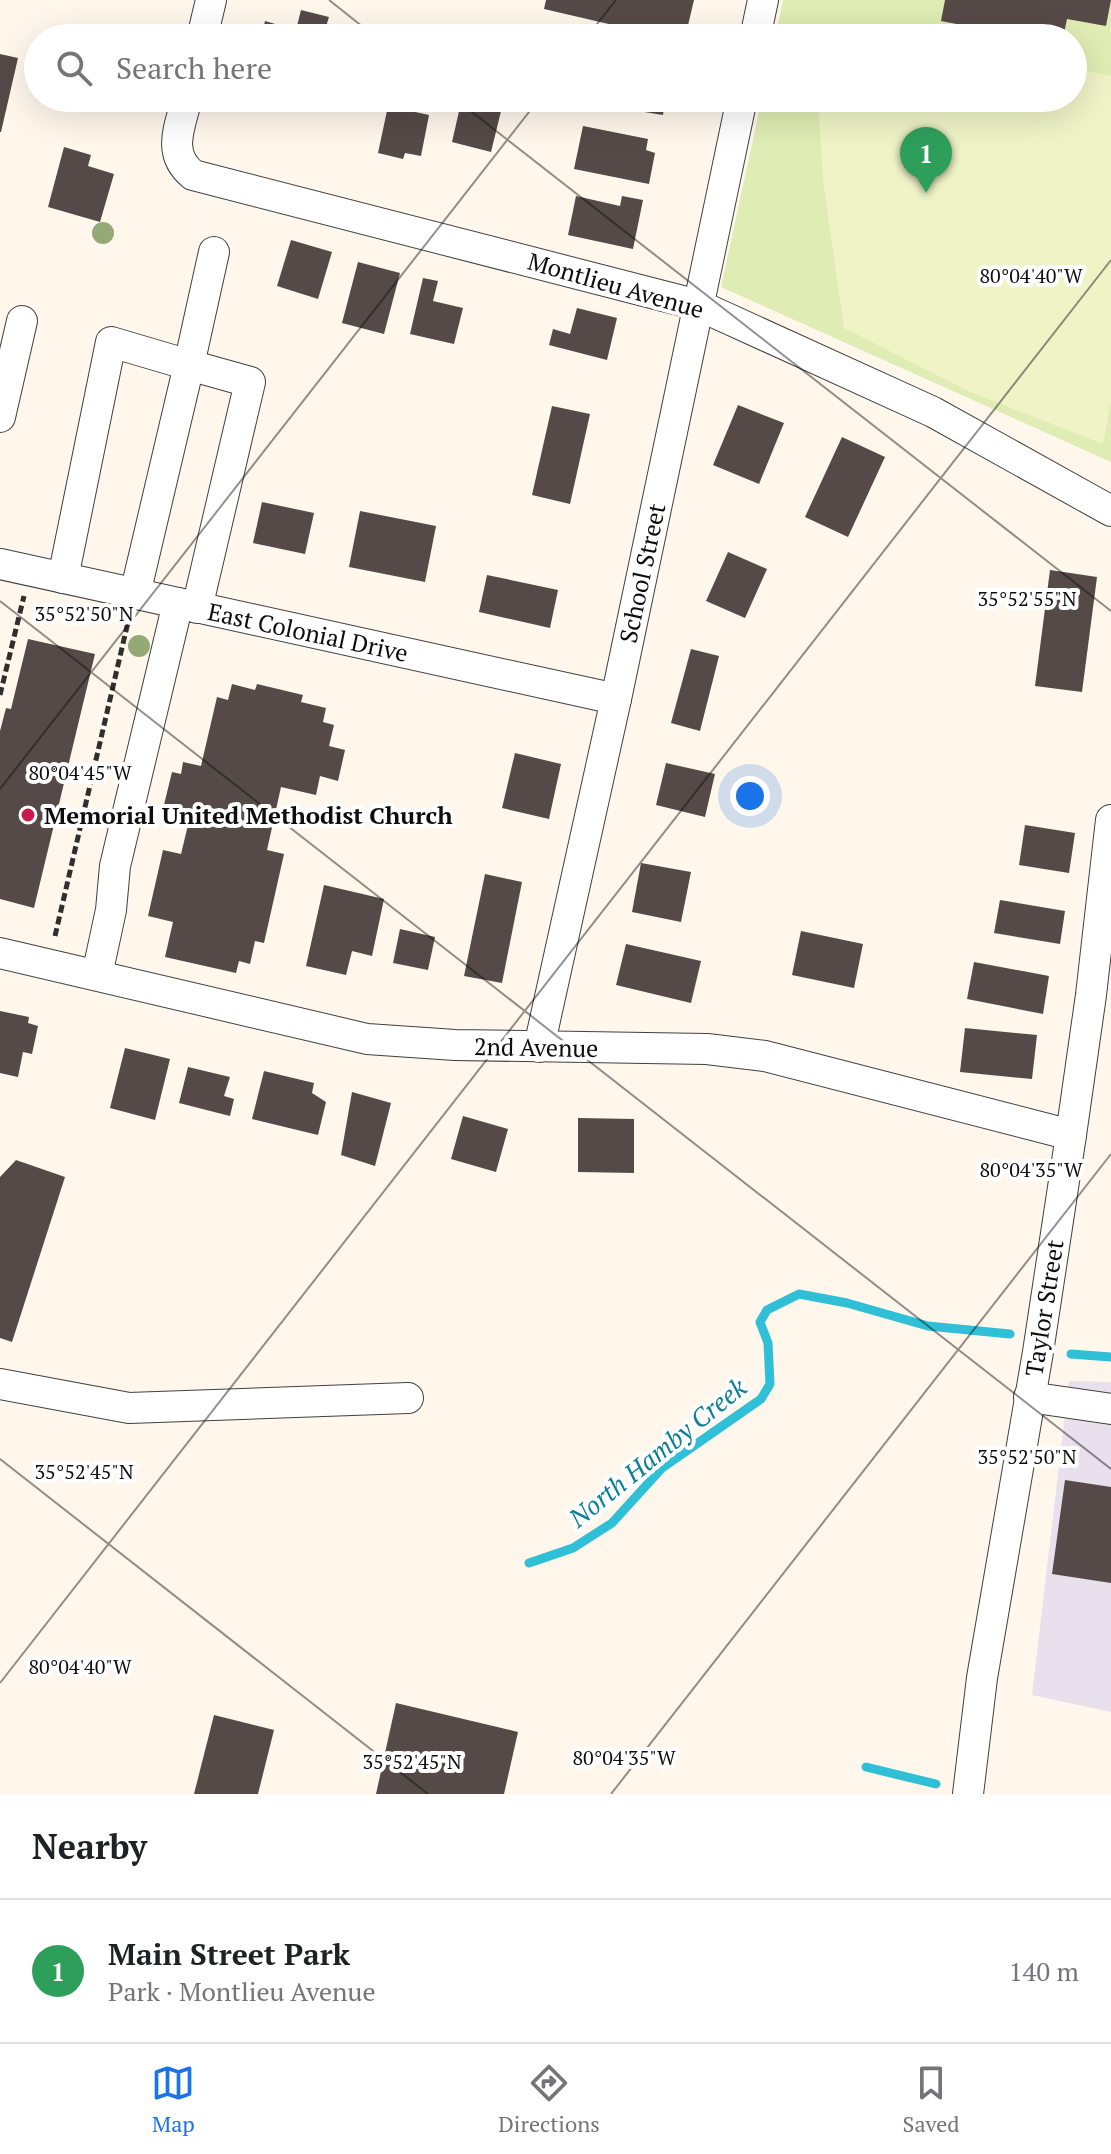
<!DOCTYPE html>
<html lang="en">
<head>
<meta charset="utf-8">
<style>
	body { margin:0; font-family:"PT Serif",serif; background:#f2f2f2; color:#202124 }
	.you { position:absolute; left:750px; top:796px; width:28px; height:28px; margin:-20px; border:6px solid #fff; border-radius:50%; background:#1a73e8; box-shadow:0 0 0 12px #1a73e833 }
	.badge { display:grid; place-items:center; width:52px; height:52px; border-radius:50%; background:#1a73e8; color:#fff; font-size:26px; font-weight:700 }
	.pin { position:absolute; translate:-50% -66px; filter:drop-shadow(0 2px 4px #0008) }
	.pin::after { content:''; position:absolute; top:42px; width:28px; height:24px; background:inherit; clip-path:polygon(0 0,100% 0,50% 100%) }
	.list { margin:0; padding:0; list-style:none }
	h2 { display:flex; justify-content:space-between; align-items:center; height:104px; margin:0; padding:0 32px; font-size:34px }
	h2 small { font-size:26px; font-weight:400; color:#757577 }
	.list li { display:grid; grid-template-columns:52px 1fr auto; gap:24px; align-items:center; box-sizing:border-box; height:144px; padding:0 32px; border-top:2px solid #e0e0e0 }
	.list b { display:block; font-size:30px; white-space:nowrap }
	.list p { margin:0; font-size:26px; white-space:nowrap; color:#757577 }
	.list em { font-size:26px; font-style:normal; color:#757577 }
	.icon { flex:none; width:44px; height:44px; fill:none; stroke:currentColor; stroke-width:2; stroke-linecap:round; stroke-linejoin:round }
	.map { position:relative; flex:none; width:1111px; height:1794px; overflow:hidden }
	.search { position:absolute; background:#fff; box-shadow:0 8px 32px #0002; left:24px; right:24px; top:24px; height:88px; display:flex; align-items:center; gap:20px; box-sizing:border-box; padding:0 28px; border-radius:44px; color:#757577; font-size:30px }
	.sheet { height:248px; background:#fff }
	nav { display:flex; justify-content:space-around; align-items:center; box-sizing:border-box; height:112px; border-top:2px solid #e0e0e0; background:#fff; font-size:22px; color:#757577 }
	nav a { display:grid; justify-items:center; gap:4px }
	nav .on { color:#1a73e8 }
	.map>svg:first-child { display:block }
</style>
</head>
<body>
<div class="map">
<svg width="1111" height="1794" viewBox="0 0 1111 1794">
	<rect width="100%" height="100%" fill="#fff7ec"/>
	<path fill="#e8e0ec" d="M1069,1381L1111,1382V1712L1032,1695Z"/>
	<path fill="#dfecb3" d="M783,0H1111V462L721,287L762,98H1073V38H775Z"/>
	<path fill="#eff3c6" d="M1073,68L1111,76V402L1103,444L970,392L844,328L823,180L818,98H1073Z"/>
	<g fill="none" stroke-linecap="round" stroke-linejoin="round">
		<g stroke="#2fbfd7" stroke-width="9">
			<path d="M1071,1354L1111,1357"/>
			<path d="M529,1563L573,1548L612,1523L662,1468L761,1399L770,1384L768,1343L760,1322L767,1310L799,1294L847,1303L928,1326L1010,1334"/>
			<path d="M866,1767L936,1784"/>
		</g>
	</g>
	<g fill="#564a48">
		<path d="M546,0H694L685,38H669L544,9Z"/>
		<path d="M945,0H1111L1106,26L1067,19L1063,38H1030L941,21Z"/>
		<path d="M301,10L329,17L325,30L343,35L342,38H261L265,21L296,30Z"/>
		<path d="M0,54L18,58L1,132H0Z"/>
		<path d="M462,98L504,99L491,152L452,142Z"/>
		<path d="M608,98H665L663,115L607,106Z"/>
		<path d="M388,106L429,115L421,156L405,153L403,159L378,153Z"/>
		<path d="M583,126L648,139L646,150L655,153L649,184L574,169Z"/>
		<path d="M64,147L91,155L88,166L114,174L100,222L48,207Z"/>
		<path d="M576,196L620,206L622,196L643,200L633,249L568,235Z"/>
		<path d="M291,240L332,252L318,299L277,286Z"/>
		<path d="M358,262L400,273L384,334L342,323Z"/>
		<path d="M423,278L438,281L433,301L463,308L454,344L410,334Z"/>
		<path d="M577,308L617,318L607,360L549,345L553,329L570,334Z"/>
		<path d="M738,405L784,423L759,484L713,465Z"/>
		<path d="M552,406L590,414L570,504L532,495Z"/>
		<path d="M842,437L885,457L848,537L805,517Z"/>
		<path d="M262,502L314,513L305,554L253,543Z"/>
		<path d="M360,511L436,526L425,582L349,567Z"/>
		<path d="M728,552L767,569L745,618L706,601Z"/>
		<path d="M1050,570L1097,577L1082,692L1035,686Z"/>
		<path d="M487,575L558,590L550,628L479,612Z"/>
		<path d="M28,639L95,654L34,908L0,899V731L6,708L11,709Z"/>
		<path d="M691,649L719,656L700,731L671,723Z"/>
		<path d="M232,684L255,690L257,684L303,695L301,702L326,708L323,722L334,725L329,746L345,750L338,781L320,776L316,795L281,787L267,850L284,854L264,943L255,941L250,964L239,961L236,973L165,957L173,922L148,916L163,850L181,854L188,825L169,821L171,811L163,809L172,772L181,774L183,762L201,766L217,697L228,700Z"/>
		<path d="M515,753L561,764L549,819L502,808Z"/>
		<path d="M666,763L715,774L705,817L656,805Z"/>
		<path d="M1025,825L1075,833L1069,873L1019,865Z"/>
		<path d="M641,863L691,872L681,922L632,912Z"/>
		<path d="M485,874L522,882L502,983L464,976Z"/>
		<path d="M324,885L384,899L372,956L352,951L346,975L306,966Z"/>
		<path d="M1000,900L1065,911L1060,944L994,933Z"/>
		<path d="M400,929L435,937L428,970L393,963Z"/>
		<path d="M801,931L863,944L854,988L792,975Z"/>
		<path d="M626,944L701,961L691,1003L616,985Z"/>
		<path d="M974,962L1049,976L1043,1014L967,999Z"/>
		<path d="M0,1011L29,1017L28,1023L38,1026L32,1054L23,1052L18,1077L0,1073Z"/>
		<path d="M965,1028L1037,1035L1032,1079L960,1072Z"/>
		<path d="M125,1048L170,1059L155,1120L110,1108Z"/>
		<path d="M188,1067L230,1077L224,1096L234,1099L230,1116L179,1103Z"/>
		<path d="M264,1071L314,1083L312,1093L326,1102L318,1135L252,1119Z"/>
		<path d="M352,1092L391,1103L375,1166L341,1155Z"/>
		<path d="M463,1116L508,1129L496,1172L451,1159Z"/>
		<path d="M578,1118L634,1119V1173L578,1172Z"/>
		<path d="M16,1160L65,1177L12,1342L0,1338V1177Z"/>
		<path d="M1065,1480L1111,1487V1583L1052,1574Z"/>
		<path d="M396,1703L518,1732L504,1794H376Z"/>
		<path d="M214,1715L274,1730L258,1794H194Z"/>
	</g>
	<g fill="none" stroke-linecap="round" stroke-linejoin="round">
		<defs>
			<g id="minor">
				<path d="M202,38L211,0"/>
				<path d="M755,38L763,0"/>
				<path d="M187,98C180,127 166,153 193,175L698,305L933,412L1111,511"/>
				<path d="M0,417L22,321"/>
				<path d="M0,564L616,699"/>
				<path d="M63,578L111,342L189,365L214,252"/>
				<path d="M135,594L189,365L250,382L197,608"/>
				<path d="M0,953L367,1039L455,1045L707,1049L765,1056L1071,1135"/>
				<path d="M97,975L111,910L115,866L178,603"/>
				<path d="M539,1047L616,699L742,98"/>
				<path d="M0,1384L129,1408L408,1398"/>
				<path d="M1029,1397L1111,1409"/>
				<path d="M968,1794L982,1678L1038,1352L1071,1135L1091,995L1111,820"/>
			</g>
		</defs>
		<use href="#minor" stroke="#404040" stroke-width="32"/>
		<g stroke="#2f2f2f" stroke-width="5" stroke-dasharray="8 4" stroke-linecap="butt">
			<path d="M0,695L24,596"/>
			<path d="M55,936L128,622"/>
		</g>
		<use href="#minor" stroke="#fff" stroke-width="30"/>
	</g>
	<g fill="#95a977">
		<circle cx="103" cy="233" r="11"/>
		<circle cx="139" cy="646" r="11"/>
	</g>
	<path fill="none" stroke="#0d0d0d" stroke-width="2" stroke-opacity="0.45" d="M329,0L377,38M586,38L616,0M454,98L1111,611M0,601L1111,1469M0,789L540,98M0,1459L428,1794M0,1683L1111,260M611,1794L1111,1154"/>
	<circle fill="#c71b4f" stroke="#fff" stroke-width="3" cx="28" cy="815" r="8"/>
	<g text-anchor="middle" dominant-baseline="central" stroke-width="8" stroke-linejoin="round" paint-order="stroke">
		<g font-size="24" fill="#0d0d0d" stroke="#fff">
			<text transform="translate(616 285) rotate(16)">Montlieu Avenue</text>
			<text transform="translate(642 573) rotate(-78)">School Street</text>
			<text transform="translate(308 632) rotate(12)">East Colonial Drive</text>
			<text transform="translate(536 1047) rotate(1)">2nd Avenue</text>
			<text transform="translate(1044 1308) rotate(-81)">Taylor Street</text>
		</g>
		<g font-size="24" font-weight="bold" fill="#0d0d0d" stroke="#fff" text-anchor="start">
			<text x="44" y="815">Memorial United Methodist Church</text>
		</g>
		<g font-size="26" font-style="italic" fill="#0d8098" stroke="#fff">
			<text transform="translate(657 1452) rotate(-39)">North Hamby Creek</text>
		</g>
	</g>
	<g font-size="20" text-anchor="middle" fill="#0d0d0d" stroke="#fff" stroke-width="8" stroke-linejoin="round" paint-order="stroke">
		<text x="1031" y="283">80°04'40"W</text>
		<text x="1027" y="606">35°52'55"N</text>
		<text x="84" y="621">35°52'50"N</text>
		<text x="80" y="780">80°04'45"W</text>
		<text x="1031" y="1177">80°04'35"W</text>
		<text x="1027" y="1464">35°52'50"N</text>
		<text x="84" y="1479">35°52'45"N</text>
		<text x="80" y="1674">80°04'40"W</text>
		<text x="624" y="1765">80°04'35"W</text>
		<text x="412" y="1769">35°52'45"N</text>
	</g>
</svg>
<div class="you"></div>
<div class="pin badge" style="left:926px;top:193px;background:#2e9e5b">1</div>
<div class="search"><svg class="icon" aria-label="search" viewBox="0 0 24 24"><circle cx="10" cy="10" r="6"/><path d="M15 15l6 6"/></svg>Search here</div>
</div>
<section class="sheet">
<h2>Nearby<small></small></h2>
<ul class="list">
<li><span class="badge" style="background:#2e9e5b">1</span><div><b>Main Street Park</b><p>Park · Montlieu Avenue</p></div><em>140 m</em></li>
</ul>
</section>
<nav>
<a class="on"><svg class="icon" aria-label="map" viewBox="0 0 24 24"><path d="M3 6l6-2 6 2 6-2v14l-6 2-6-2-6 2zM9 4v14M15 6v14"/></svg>Map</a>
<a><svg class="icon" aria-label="directions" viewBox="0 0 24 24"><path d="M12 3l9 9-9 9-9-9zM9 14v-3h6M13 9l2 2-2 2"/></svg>Directions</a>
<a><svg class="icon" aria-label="saved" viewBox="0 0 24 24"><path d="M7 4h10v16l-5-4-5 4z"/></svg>Saved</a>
</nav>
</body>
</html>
